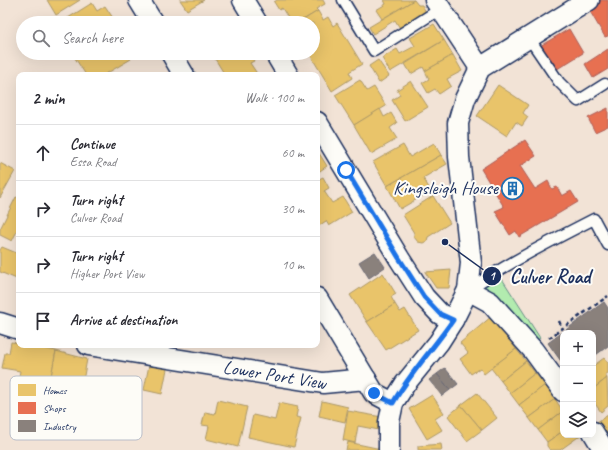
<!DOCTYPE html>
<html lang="en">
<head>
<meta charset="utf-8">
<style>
	body { margin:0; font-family:Caveat,sans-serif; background:#f2f2f3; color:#2b2b33 }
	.controls { position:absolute; right:12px; bottom:12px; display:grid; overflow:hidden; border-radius:8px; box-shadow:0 4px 16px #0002 }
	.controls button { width:36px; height:36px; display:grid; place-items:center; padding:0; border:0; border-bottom:1px solid #e1e1e2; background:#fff; color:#2b2b33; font:20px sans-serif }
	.stop { position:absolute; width:12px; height:12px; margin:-9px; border:3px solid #1a73e8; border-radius:50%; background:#fff }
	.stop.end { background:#1a73e8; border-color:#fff; box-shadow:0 1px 4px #0008 }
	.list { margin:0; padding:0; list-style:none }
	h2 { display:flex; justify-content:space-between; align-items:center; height:52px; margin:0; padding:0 16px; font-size:17px }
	h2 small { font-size:13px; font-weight:400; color:#7c7c81 }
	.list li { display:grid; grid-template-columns:26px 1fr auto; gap:12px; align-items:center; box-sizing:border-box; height:56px; padding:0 16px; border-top:1px solid #e1e1e2 }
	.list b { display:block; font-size:15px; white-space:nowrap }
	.list p { margin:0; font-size:13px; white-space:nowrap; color:#7c7c81 }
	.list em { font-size:13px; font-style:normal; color:#7c7c81 }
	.icon { flex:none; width:22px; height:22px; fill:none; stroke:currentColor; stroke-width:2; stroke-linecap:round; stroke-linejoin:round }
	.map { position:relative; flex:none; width:608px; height:450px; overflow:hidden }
	.search { position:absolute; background:#fff; box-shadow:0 4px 16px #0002; left:16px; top:16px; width:304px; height:44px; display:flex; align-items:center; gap:10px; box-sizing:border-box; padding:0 14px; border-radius:22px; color:#7c7c81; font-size:15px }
	.panel { position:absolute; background:#fff; box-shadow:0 4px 16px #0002; left:16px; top:72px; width:304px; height:276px; border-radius:8px }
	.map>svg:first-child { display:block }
</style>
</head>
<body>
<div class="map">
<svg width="608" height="450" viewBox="0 0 608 450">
	<rect width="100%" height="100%" fill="#f2e3d6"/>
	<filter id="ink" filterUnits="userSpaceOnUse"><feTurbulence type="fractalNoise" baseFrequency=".025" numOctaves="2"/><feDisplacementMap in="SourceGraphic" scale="8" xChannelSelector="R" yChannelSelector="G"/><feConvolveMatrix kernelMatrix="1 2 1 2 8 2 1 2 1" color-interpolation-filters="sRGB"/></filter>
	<g filter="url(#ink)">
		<path fill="#b2ebaf" stroke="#668d86" d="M497,271L540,338L530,346L468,291Z"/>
		<g fill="#e9c46a" stroke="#ab9766">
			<path d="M47,0H80L56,15Z"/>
			<path d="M180,0H204L187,10Z"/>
			<path d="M277,0H323L325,4L316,9L318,11L298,23H291L282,8L279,10L274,2Z"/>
			<path d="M384,0H414L382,19L376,10L386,4Z"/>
			<path d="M414,0L418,5H422L427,14L401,30L395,20L373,34L369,27Z"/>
			<path d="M92,3L97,11L105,6L115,21L113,23H60Z"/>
			<path d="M318,11L323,20L328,17L333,26L337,23L362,64L349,72L352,78L332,91L309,53H313V23H298Z"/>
			<path d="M434,24L444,40L390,72L382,58L397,49L400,54L415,46L410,38Z"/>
			<path d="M444,40L453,55L425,71L423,67L411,74L405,64Z"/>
			<path d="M77,53H127L131,59L104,75H86L73,55Z"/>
			<path d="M213,53H249L254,61L250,63L258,75H225L212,54Z"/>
			<path d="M453,55L462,71L447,79L451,86L439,94L435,89L428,93L422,83L429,79L425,71Z"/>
			<path d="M378,60L389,76L379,83L369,66Z"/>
			<path d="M360,80L367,91L374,87L386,106L354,125L335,95Z"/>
			<path d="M411,81L428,107L405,121L392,100L400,95L397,90Z"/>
			<path d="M498,85L528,105L523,113L528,117L522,126L516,122L507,136L477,116Z"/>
			<path d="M380,109L384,117L391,113L397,123L390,128L397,139L371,154L354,125Z"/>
			<path d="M434,143L441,155L387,186L373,162L403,145L410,157Z"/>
			<path d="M317,150L327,166L317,173Z"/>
			<path d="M441,155L447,164L423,178L431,191L400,209L387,186Z"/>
			<path d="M0,163L15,171L0,198Z"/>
			<path d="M323,177L329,188L324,191L332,203L343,197L352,212L329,226L326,221L317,227V180Z"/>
			<path d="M433,196L450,223L428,237L427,241L423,243L418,242L414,237V233L403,215Z"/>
			<path d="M16,197L19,198L18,217H19V227L12,241L0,235V229Z"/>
			<path d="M2,247L19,254V280L0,272V250Z"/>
			<path d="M451,270L449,288H436L425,272Z"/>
			<path d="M383,273L396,294L391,297L395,304L367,322L350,295Z"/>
			<path d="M395,304L400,312L405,309L418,330L386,350L367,322Z"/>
			<path d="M492,316L516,349L484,374L480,368L471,374L460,359L468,353L460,343Z"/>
			<path d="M11,342L19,343V345H27L56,351L45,407L22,402L25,388L17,386L20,371L2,368L5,353H9Z"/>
			<path d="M516,349L526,361L501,381L491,368Z"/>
			<path d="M56,351L87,359L83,381L73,379L70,397L65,396L63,409L45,407Z"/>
			<path d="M604,358L608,363V373L605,375L607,378L593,389V366Z"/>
			<path d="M526,361L535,373L510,393L501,381Z"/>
			<path d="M149,365L167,369L162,394L144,390Z"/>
			<path d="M535,373L545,385L519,405L510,393Z"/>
			<path d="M607,378L608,406L601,412L593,401V389Z"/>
			<path d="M545,385L555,399L529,418L519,405Z"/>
			<path d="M477,393L497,418L482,430L461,405Z"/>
			<path d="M432,395L444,413L435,419L442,430L427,439L409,409Z"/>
			<path d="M555,399L563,411L538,430L529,418Z"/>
			<path d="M218,400L247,407L238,447L206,439L209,426L202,425L205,412L215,414Z"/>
			<path d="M322,401L348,407L345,422L319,416Z"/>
			<path d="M279,403L298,407L296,417L301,418L294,447L248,437L253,415L275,420Z"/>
			<path d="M461,405L482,430L467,441L448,416Z"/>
			<path d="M348,411L382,417L379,430L358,426L355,443L343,440Z"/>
			<path d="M563,411V431L547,442L538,430Z"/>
			<path d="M608,415V440L597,422Z"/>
			<path d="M563,431V435H581L560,450H550L547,446V442Z"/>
			<path d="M348,442L381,449V450H346Z"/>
			<path d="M441,444L442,450H418V446Z"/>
		</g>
		<g fill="#e76f51" stroke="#aa5c55">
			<path d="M601,0H608V36L605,37L588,8Z"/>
			<path d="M569,29L583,53L554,71L540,46Z"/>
			<path d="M608,49V69L593,78L585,64Z"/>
			<path d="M608,108V126L595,132L588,118Z"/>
			<path d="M525,140L536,156L520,166L535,189L548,181L552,189L557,187L562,196L571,191L578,202L519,237L516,231L510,235L495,211L504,207L481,169Z"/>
		</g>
		<g fill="#8a817c" stroke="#696873">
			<path d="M375,252L385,267L369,278L359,262Z"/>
			<path d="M604,302L608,308V346L593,357V333H563V364L548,343Z"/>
			<path d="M445,368L458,384L450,390L437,374Z"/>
			<path d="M437,374L450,390L442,396L429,380Z"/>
		</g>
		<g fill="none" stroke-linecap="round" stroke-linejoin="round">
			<defs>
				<g id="service">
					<path d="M343,0L374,51L440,9"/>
					<path d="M529,38L559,82L578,101L605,84"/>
					<path d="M468,290C508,263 551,241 594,219L608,245"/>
				</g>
				<g id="minor">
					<path d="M139,0L153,23"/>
					<path d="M243,0L257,23"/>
					<path d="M435,0L480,68"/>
					<path d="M171,53L184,75"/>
					<path d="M275,53L288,75"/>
					<path d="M317,122L399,258L424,297L440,314L453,320"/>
					<path d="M468,290L490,302L533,350L563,391"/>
					<path d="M317,298L374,393L393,403"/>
					<path d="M0,323L19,329"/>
					<path id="s1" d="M88,345L323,383L366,379"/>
					<path d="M593,432L604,450"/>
					<path d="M389,450V422L393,403L405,384L439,342L453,320L468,290L471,263L459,157L458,123L465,99L480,68L589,0"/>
				</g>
			</defs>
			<use href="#service" stroke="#1b2f5e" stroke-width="13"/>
			<use href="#minor" stroke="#1b2f5e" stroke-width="23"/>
			<g stroke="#1b2f5e" stroke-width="2.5" stroke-dasharray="4 3" stroke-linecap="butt">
				<path d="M559,321L562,328"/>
				<path d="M549,338L608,296"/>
			</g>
			<use href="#service" stroke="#fdfcf7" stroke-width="10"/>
			<use href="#minor" stroke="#fdfcf7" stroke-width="20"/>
		</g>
	</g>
	<g fill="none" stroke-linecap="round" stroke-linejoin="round" filter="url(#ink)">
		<path stroke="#1a73e8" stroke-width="5" d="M346,170L399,258L424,297L440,314L453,320C434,348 410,373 393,403L374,393"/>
	</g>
	<defs>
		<symbol id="building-ring" viewBox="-11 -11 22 22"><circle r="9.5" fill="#fdfcf7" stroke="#1f6fb2" stroke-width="1.5"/><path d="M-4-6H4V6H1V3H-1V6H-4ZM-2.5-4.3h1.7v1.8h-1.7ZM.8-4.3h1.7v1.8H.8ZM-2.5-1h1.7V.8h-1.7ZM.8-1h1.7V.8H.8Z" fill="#1f6fb2"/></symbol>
	</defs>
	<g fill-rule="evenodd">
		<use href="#building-ring" x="500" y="176" width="25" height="25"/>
	</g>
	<g text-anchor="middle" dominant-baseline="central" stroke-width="4" stroke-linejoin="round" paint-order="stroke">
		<g font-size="19" fill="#1b2f5e" stroke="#fdfcf7" text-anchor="end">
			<text x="498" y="188">Kingsleigh House</text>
		</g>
		<g font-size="19" fill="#1b2f5e" stroke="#fdfcf7">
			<text stroke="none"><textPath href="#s1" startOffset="189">Lower Port View</textPath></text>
		</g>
	</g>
	<rect x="10" y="376" width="132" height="64" rx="6" fill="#fdfcf7" stroke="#b9bec9" stroke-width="1"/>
	<rect x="18" y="384" width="18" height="12" fill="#e9c46a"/>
	<rect x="18" y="402" width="18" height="12" fill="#e76f51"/>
	<rect x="18" y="420" width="18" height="12" fill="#8a817c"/>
	<g font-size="11" fill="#1b2f5e">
		<text x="43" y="394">Homes</text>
		<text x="43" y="412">Shops</text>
		<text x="43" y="430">Industry</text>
	</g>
	<path fill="none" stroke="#1b2f5e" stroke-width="1.5" d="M445 242L492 276"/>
	<g fill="#1b2f5e" stroke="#fdfcf7" stroke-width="1.5">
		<circle cx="445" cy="242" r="4"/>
		<circle cx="492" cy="276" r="10"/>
	</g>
	<g font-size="12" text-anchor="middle" font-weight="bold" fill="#fff">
		<text x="492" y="280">1</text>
	</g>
	<g font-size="20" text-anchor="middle" font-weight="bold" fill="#1b2f5e" stroke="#fdfcf7" stroke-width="4" stroke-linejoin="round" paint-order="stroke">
		<text x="550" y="283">Culver Road</text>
	</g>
</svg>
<div class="controls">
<button>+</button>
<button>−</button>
<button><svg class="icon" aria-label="layers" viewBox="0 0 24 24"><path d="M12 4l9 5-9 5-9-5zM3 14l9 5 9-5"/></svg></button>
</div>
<div class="stop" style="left:346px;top:170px"></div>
<div class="stop end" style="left:374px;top:393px"></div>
<div class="search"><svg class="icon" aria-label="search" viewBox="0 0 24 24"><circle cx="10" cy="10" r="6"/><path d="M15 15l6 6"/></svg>Search here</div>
<section class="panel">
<h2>2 min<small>Walk · 100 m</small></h2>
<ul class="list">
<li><svg class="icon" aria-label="ahead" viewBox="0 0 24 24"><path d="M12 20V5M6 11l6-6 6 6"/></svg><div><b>Continue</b><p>Essa Road</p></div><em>60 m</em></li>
<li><svg class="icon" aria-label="right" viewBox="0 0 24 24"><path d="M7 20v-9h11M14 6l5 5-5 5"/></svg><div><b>Turn right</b><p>Culver Road</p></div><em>30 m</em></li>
<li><svg class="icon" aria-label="right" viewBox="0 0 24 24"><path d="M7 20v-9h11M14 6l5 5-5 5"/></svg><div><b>Turn right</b><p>Higher Port View</p></div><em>10 m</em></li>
<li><svg class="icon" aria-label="arrive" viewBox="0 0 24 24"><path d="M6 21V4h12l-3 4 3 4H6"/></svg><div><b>Arrive at destination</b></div></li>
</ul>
</section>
</div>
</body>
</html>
